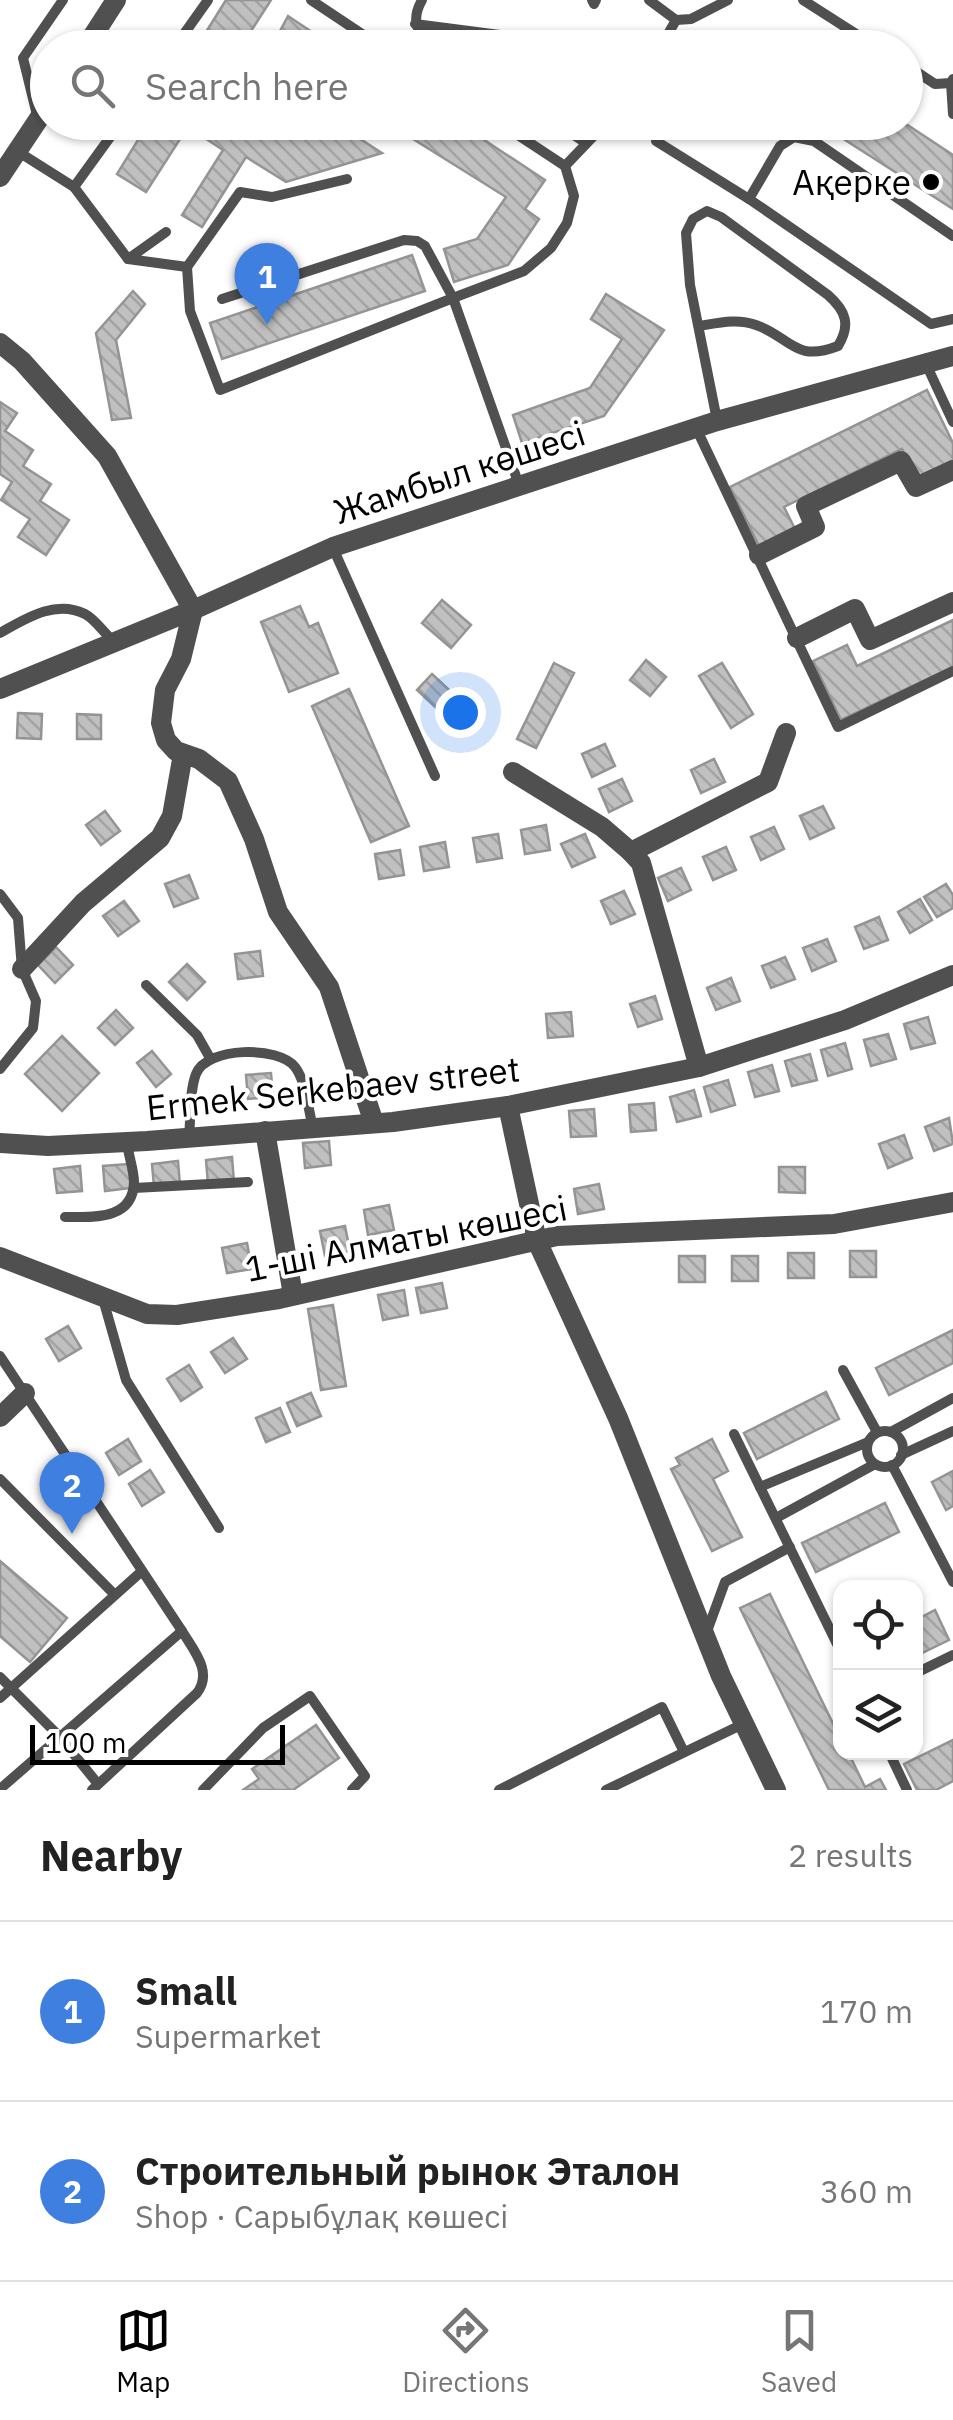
<!DOCTYPE html>
<html lang="en">
<head>
<meta charset="utf-8">
<style>
	body { margin:0; font-family:"IBM Plex Sans",sans-serif; background:#f2f2f2; color:#222 }
	.controls { position:absolute; right:30px; bottom:30px; display:grid; overflow:hidden; border-radius:20px; box-shadow:0 2px 8px #0004 }
	.controls button { width:90px; height:90px; display:grid; place-items:center; padding:0; border:0; border-bottom:2px solid #e0e0e0; background:#fff; color:#222; font:50px sans-serif }
	.scale { position:absolute; left:30px; bottom:25px; width:255px; box-sizing:border-box; padding-left:10px; border:5px solid #000; border-top:0; font-size:28px; line-height:35px; white-space:nowrap; color:#000; -webkit-text-stroke:8px #fff; paint-order:stroke }
	.you { position:absolute; left:460px; top:712px; width:35px; height:35px; margin:-25px; border:8px solid #fff; border-radius:50%; background:#1a73e8; box-shadow:0 0 0 15px #1a73e833 }
	.badge { display:grid; place-items:center; width:65px; height:65px; border-radius:50%; background:#000; color:#fff; font-size:32px; font-weight:700 }
	.pin { position:absolute; translate:-50% -82px; filter:drop-shadow(0 2px 5px #0008) }
	.pin::after { content:''; position:absolute; top:52px; width:35px; height:30px; background:inherit; clip-path:polygon(0 0,100% 0,50% 100%) }
	.list { margin:0; padding:0; list-style:none }
	h2 { display:flex; justify-content:space-between; align-items:center; height:130px; margin:0; padding:0 40px; font-size:42px }
	h2 small { font-size:32px; font-weight:400; color:#767676 }
	.list li { display:grid; grid-template-columns:65px 1fr auto; gap:30px; align-items:center; box-sizing:border-box; height:180px; padding:0 40px; border-top:2px solid #e0e0e0 }
	.list b { display:block; font-size:38px; white-space:nowrap }
	.list p { margin:0; font-size:32px; white-space:nowrap; color:#767676 }
	.list em { font-size:32px; font-style:normal; color:#767676 }
	.icon { flex:none; width:55px; height:55px; fill:none; stroke:currentColor; stroke-width:2; stroke-linecap:round; stroke-linejoin:round }
	.map { position:relative; flex:none; width:953px; height:1790px; overflow:hidden }
	.search { position:absolute; background:#fff; box-shadow:0 2px 8px #0004; left:30px; right:30px; top:30px; height:110px; display:flex; align-items:center; gap:25px; box-sizing:border-box; padding:0 35px; border-radius:55px; color:#767676; font-size:38px }
	.sheet { height:490px; background:#fff }
	nav { display:flex; justify-content:space-around; align-items:center; box-sizing:border-box; height:140px; border-top:2px solid #e0e0e0; background:#fff; font-size:28px; color:#767676 }
	nav a { display:grid; justify-items:center; gap:5px }
	nav .on { color:#000 }
	.map>svg:first-child { display:block }
</style>
</head>
<body>
<div class="map">
<svg width="953" height="1790" viewBox="0 0 953 1790">
	<defs>
		<pattern id="building-back-hatch" width="6" height="6" patternUnits="userSpaceOnUse" patternTransform="scale(2.5)"><rect width="6" height="6" fill="#c0c0c0"/><path d="M-1 5l2 2M0 0l6 6M5-1l2 2" fill="none" stroke="#a3a3a3"/></pattern>
	</defs>
	<rect width="100%" height="100%" fill="#fff"/>
	<g fill="url(#building-back-hatch)" stroke="#949494" stroke-width="2.5">
		<path d="M226,0H271L240,48H196Z"/>
		<path d="M288,16L336,48H271Z"/>
		<path d="M149,122H191L146,192L117,174Z"/>
		<path d="M210,122H334L382,153L286,182L246,157L202,227L182,215L223,150L202,136Z"/>
		<path d="M419,122H457L545,180L525,209L539,219L508,265L454,282L444,249L477,239L506,197L410,137Z"/>
		<path d="M817,122H903L953,155V209Z"/>
		<path d="M412,255L425,291L222,359L210,323Z"/>
		<path d="M133,291L145,304L116,340L131,418L112,420L96,333Z"/>
		<path d="M606,294L664,330L604,416L522,443L513,415L590,388L622,339L591,319Z"/>
		<path d="M927,390L953,443V460L917,478L902,449L784,507L796,531L760,548L730,487Z"/>
		<path d="M0,402L17,413L5,431L33,450L23,466L51,484L40,501L69,520L46,555L18,537L30,519L1,500L12,482L0,474Z"/>
		<path d="M442,600L471,625L451,648L422,623Z"/>
		<path d="M300,606L309,627L318,623L338,673L289,692L261,622Z"/>
		<path d="M953,620V667L841,720L813,661L847,645L857,666Z"/>
		<path d="M646,660L666,677L650,696L630,680Z"/>
		<path d="M554,663L574,673L536,748L517,739Z"/>
		<path d="M722,663L753,714L731,728L699,676Z"/>
		<path d="M432,674L478,717L463,733L417,690Z"/>
		<path d="M349,689L409,826L371,842L312,706Z"/>
		<path d="M18,713L42,714L41,739L17,738Z"/>
		<path d="M77,714L101,715V739H77Z"/>
		<path d="M605,744L615,766L592,777L582,754Z"/>
		<path d="M714,759L725,782L701,793L691,770Z"/>
		<path d="M622,779L632,801L609,812L599,789Z"/>
		<path d="M823,806L834,828L810,839L800,816Z"/>
		<path d="M105,811L120,831L101,845L86,825Z"/>
		<path d="M546,825L550,850L525,854L521,830Z"/>
		<path d="M774,827L784,849L761,860L751,837Z"/>
		<path d="M498,834L502,858L477,862L473,838Z"/>
		<path d="M585,834L595,857L572,867L561,844Z"/>
		<path d="M445,842L449,867L424,871L420,847Z"/>
		<path d="M726,847L736,870L713,880L703,857Z"/>
		<path d="M400,850L404,875L379,879L375,854Z"/>
		<path d="M681,868L691,890L668,901L658,878Z"/>
		<path d="M189,875L198,898L174,907L165,884Z"/>
		<path d="M946,884L953,895V908L937,917L924,897Z"/>
		<path d="M624,891L635,914L611,924L601,901Z"/>
		<path d="M920,899L932,920L910,933L898,912Z"/>
		<path d="M124,901L139,921L118,936L103,916Z"/>
		<path d="M879,917L888,940L864,949L855,927Z"/>
		<path d="M827,939L836,961L812,971L803,948Z"/>
		<path d="M56,947L73,965L55,983L38,965Z"/>
		<path d="M260,951L263,976L238,979L235,954Z"/>
		<path d="M785,957L795,979L771,988L762,966Z"/>
		<path d="M187,964L205,982L187,1000L169,982Z"/>
		<path d="M731,978L740,1001L716,1010L707,988Z"/>
		<path d="M655,996L662,1019L638,1027L630,1004Z"/>
		<path d="M116,1010L133,1028L115,1045L98,1028Z"/>
		<path d="M571,1012L573,1036L548,1038L546,1014Z"/>
		<path d="M928,1017L935,1043L911,1049L904,1024Z"/>
		<path d="M888,1034L896,1059L871,1066L864,1040Z"/>
		<path d="M62,1036L99,1073L62,1111L25,1074Z"/>
		<path d="M845,1043L852,1069L828,1076L821,1050Z"/>
		<path d="M152,1051L171,1074L156,1087L137,1063Z"/>
		<path d="M810,1054L817,1080L792,1086L785,1061Z"/>
		<path d="M772,1065L779,1091L755,1097L748,1072Z"/>
		<path d="M271,1073L273,1097L248,1099L246,1075Z"/>
		<path d="M728,1080L735,1105L711,1112L704,1087Z"/>
		<path d="M694,1090L701,1116L677,1122L670,1097Z"/>
		<path d="M654,1103L656,1130L631,1132L629,1105Z"/>
		<path d="M594,1109L596,1136L571,1137L569,1111Z"/>
		<path d="M949,1118L953,1144L934,1151L925,1127Z"/>
		<path d="M904,1135L912,1158L888,1168L879,1144Z"/>
		<path d="M329,1141L331,1165L305,1168L303,1143Z"/>
		<path d="M232,1157L234,1182L208,1184L206,1160Z"/>
		<path d="M178,1161L180,1185L154,1187L152,1164Z"/>
		<path d="M128,1164L131,1188L105,1191L103,1166Z"/>
		<path d="M80,1166L82,1191L57,1193L54,1169Z"/>
		<path d="M779,1167H805V1193L779,1192Z"/>
		<path d="M599,1184L604,1209L578,1214L574,1189Z"/>
		<path d="M389,1205L394,1230L368,1235L364,1210Z"/>
		<path d="M345,1226L350,1251L325,1256L320,1231Z"/>
		<path d="M247,1243L252,1269L227,1273L222,1248Z"/>
		<rect x="850" y="1251" width="26" height="26"/>
		<rect x="788" y="1253" width="26" height="25"/>
		<rect x="679" y="1256" width="26" height="26"/>
		<rect x="732" y="1256" width="26" height="25"/>
		<path d="M442,1283L447,1308L421,1313L416,1288Z"/>
		<path d="M404,1290L408,1315L383,1320L378,1295Z"/>
		<path d="M333,1305L346,1386L321,1390L308,1309Z"/>
		<path d="M68,1326L81,1348L59,1361L46,1339Z"/>
		<path d="M953,1330V1363L889,1395L876,1368Z"/>
		<path d="M233,1338L247,1359L225,1373L211,1352Z"/>
		<path d="M189,1365L202,1387L181,1401L167,1379Z"/>
		<path d="M826,1392L839,1419L757,1459L744,1433Z"/>
		<path d="M311,1393L321,1416L297,1426L287,1403Z"/>
		<path d="M280,1408L290,1432L266,1442L256,1418Z"/>
		<path d="M128,1439L141,1461L119,1475L106,1453Z"/>
		<path d="M712,1439L728,1471L713,1479L742,1537L712,1551L671,1469L680,1465L676,1458Z"/>
		<path d="M150,1470L164,1492L142,1506L129,1484Z"/>
		<path d="M953,1471V1506L946,1510L932,1482Z"/>
		<path d="M885,1503L899,1532L816,1572L802,1543Z"/>
		<path d="M0,1561L67,1618L30,1662L0,1636Z"/>
		<path d="M770,1594L840,1738V1752H848L865,1787L880,1779L886,1790H829L740,1608Z"/>
		<path d="M935,1610L949,1640L916,1656V1620Z"/>
		<path d="M316,1725L339,1758L293,1790H243L259,1779L252,1769Z"/>
		<path d="M953,1740V1781L936,1790H917L904,1764Z"/>
	</g>
	<g fill="none" stroke-linecap="round" stroke-linejoin="round">
		<g stroke="#505050" stroke-width="10">
			<path d="M311,0L383,48"/>
			<path d="M422,0C410,21 417,35 437,48"/>
			<path d="M592,0L594,4L596,0"/>
			<path d="M649,0L676,20L660,48"/>
			<path d="M803,0L878,48"/>
			<path d="M676,20L691,19L728,0"/>
			<path d="M415,24L546,41"/>
			<path d="M174,48L208,0"/>
			<path d="M906,65L935,84L951,83L953,79"/>
			<path d="M951,83L953,114"/>
			<path d="M38,119L23,58L63,0"/>
			<path d="M498,122L565,166L574,196L567,223L551,248L524,271L453,298L519,485"/>
			<path d="M554,122L586,143"/>
			<path d="M656,141L749,199"/>
			<path d="M17,151L74,187L128,259"/>
			<path d="M565,166L607,122"/>
			<path d="M74,187L121,122"/>
			<path d="M166,232L128,259L187,267L190,311L220,390L453,298L425,246L417,241L404,240L222,299"/>
			<path d="M953,236L814,141L794,137L780,146L749,199L931,324L953,319"/>
			<path d="M187,267L240,192L272,197L347,179"/>
			<path d="M699,326C718,323 737,318 756,325C791,337 794,363 838,346C851,325 846,311 828,295L721,217L707,211L693,219L686,233L690,285L717,420"/>
			<path d="M926,364L953,422"/>
			<path d="M697,430L838,727L953,671"/>
			<path d="M333,548L435,776"/>
			<path d="M0,633C25,619 55,599 85,614C95,619 105,634 114,642"/>
			<path d="M0,894L18,918L22,969L36,1001L33,1028L0,1069"/>
			<path d="M146,985L197,1035L210,1058"/>
			<path d="M189,1137C191,1118 189,1092 196,1074C207,1046 279,1046 295,1067C306,1081 308,1110 313,1127"/>
			<path d="M134,1188L248,1182"/>
			<path d="M65,1217C92,1217 133,1221 134,1182C134,1169 128,1155 127,1142"/>
			<path d="M103,1299L126,1380L219,1528"/>
			<path d="M0,1356L182,1631C194,1651 213,1672 197,1693L92,1790"/>
			<path d="M843,1370L877,1432"/>
			<circle cx="885" cy="1449" r="18"/>
			<path d="M891,1432L953,1398"/>
			<path d="M734,1434L840,1650"/>
			<path d="M901,1455L953,1431"/>
			<path d="M892,1465L953,1582"/>
			<path d="M0,1479L114,1594"/>
			<path d="M760,1487L868,1442"/>
			<path d="M776,1518L875,1464"/>
			<path d="M706,1634L725,1582L790,1547"/>
			<path d="M916,1673L953,1655"/>
			<path d="M0,1677L59,1736L98,1784"/>
			<path d="M0,1698L142,1571"/>
			<path d="M889,1752L907,1790"/>
			<path d="M0,1789L182,1631"/>
			<path d="M203,1790L263,1728L310,1696L365,1776L352,1790"/>
			<path d="M499,1790L662,1707L684,1752"/>
			<path d="M606,1790L743,1724"/>
		</g>
		<g stroke="#505050" stroke-width="20">
			<path d="M0,343L22,361L107,456L193,610L181,659L165,690L161,723L166,740L176,751L199,759L228,781L254,839L278,912L329,987L374,1123"/>
			<path d="M759,555L815,527L806,506L901,461L916,487L953,470"/>
			<path d="M797,638L855,609L870,640L953,602"/>
			<path d="M0,689L193,610L333,547L717,421L953,356"/>
			<path d="M513,772L602,827L631,852L768,782L786,733"/>
			<path d="M631,852L641,863L699,1067"/>
			<path d="M22,969L83,903L160,838L172,816L183,754"/>
			<path d="M508,1106L537,1241L618,1418L721,1676L776,1790"/>
			<path d="M265,1131L293,1295"/>
			<path d="M0,1143L48,1146L147,1141L393,1122L508,1106L699,1067L845,1020L953,975"/>
			<path d="M0,1257L147,1314L177,1315L279,1299L557,1236L834,1224L953,1202"/>
			<path d="M0,1417L25,1393"/>
		</g>
		<g stroke="#505050" stroke-width="20">
			<path d="M85,48L116,0"/>
			<path d="M0,177L48,105"/>
		</g>
	</g>
	<circle fill="#000" stroke="#fff" stroke-width="4" cx="931" cy="182" r="10"/>
	<g text-anchor="middle" dominant-baseline="central" stroke-width="8" stroke-linejoin="round" paint-order="stroke">
		<g font-size="35" fill="#000" stroke="#fff" text-anchor="end">
			<text x="911" y="182">Ақерке</text>
		</g>
		<g font-size="35" fill="#000" stroke="#fff">
			<text transform="translate(459 472) rotate(-18)">Жамбыл көшесі</text>
			<text transform="translate(333 1088) rotate(-6)">Ermek Serkebaev street</text>
			<text transform="translate(406 1238) rotate(-11)">1-ші Алматы көшесі</text>
		</g>
	</g>
</svg>
<div class="controls">
<button><svg class="icon" aria-label="locate" viewBox="0 0 24 24"><circle cx="12" cy="12" r="6"/><path d="M12 2v4M12 18v4M2 12h4M18 12h4"/></svg></button>
<button><svg class="icon" aria-label="layers" viewBox="0 0 24 24"><path d="M12 4l9 5-9 5-9-5zM3 14l9 5 9-5"/></svg></button>
</div>
<div class="scale">100 m</div>
<div class="you"></div>
<div class="pin badge" style="left:267px;top:325px;background:#3f7fe0">1</div>
<div class="pin badge" style="left:72px;top:1534px;background:#3f7fe0">2</div>
<div class="search"><svg class="icon" aria-label="search" viewBox="0 0 24 24"><circle cx="10" cy="10" r="6"/><path d="M15 15l6 6"/></svg>Search here</div>
</div>
<section class="sheet">
<h2>Nearby<small>2 results</small></h2>
<ul class="list">
<li><span class="badge" style="background:#3f7fe0">1</span><div><b>Small</b><p>Supermarket</p></div><em>170 m</em></li>
<li><span class="badge" style="background:#3f7fe0">2</span><div><b>Строительный рынок Эталон</b><p>Shop · Сарыбұлақ көшесі</p></div><em>360 m</em></li>
</ul>
</section>
<nav>
<a class="on"><svg class="icon" aria-label="map" viewBox="0 0 24 24"><path d="M3 6l6-2 6 2 6-2v14l-6 2-6-2-6 2zM9 4v14M15 6v14"/></svg>Map</a>
<a><svg class="icon" aria-label="directions" viewBox="0 0 24 24"><path d="M12 3l9 9-9 9-9-9zM9 14v-3h6M13 9l2 2-2 2"/></svg>Directions</a>
<a><svg class="icon" aria-label="saved" viewBox="0 0 24 24"><path d="M7 4h10v16l-5-4-5 4z"/></svg>Saved</a>
</nav>
</body>
</html>
